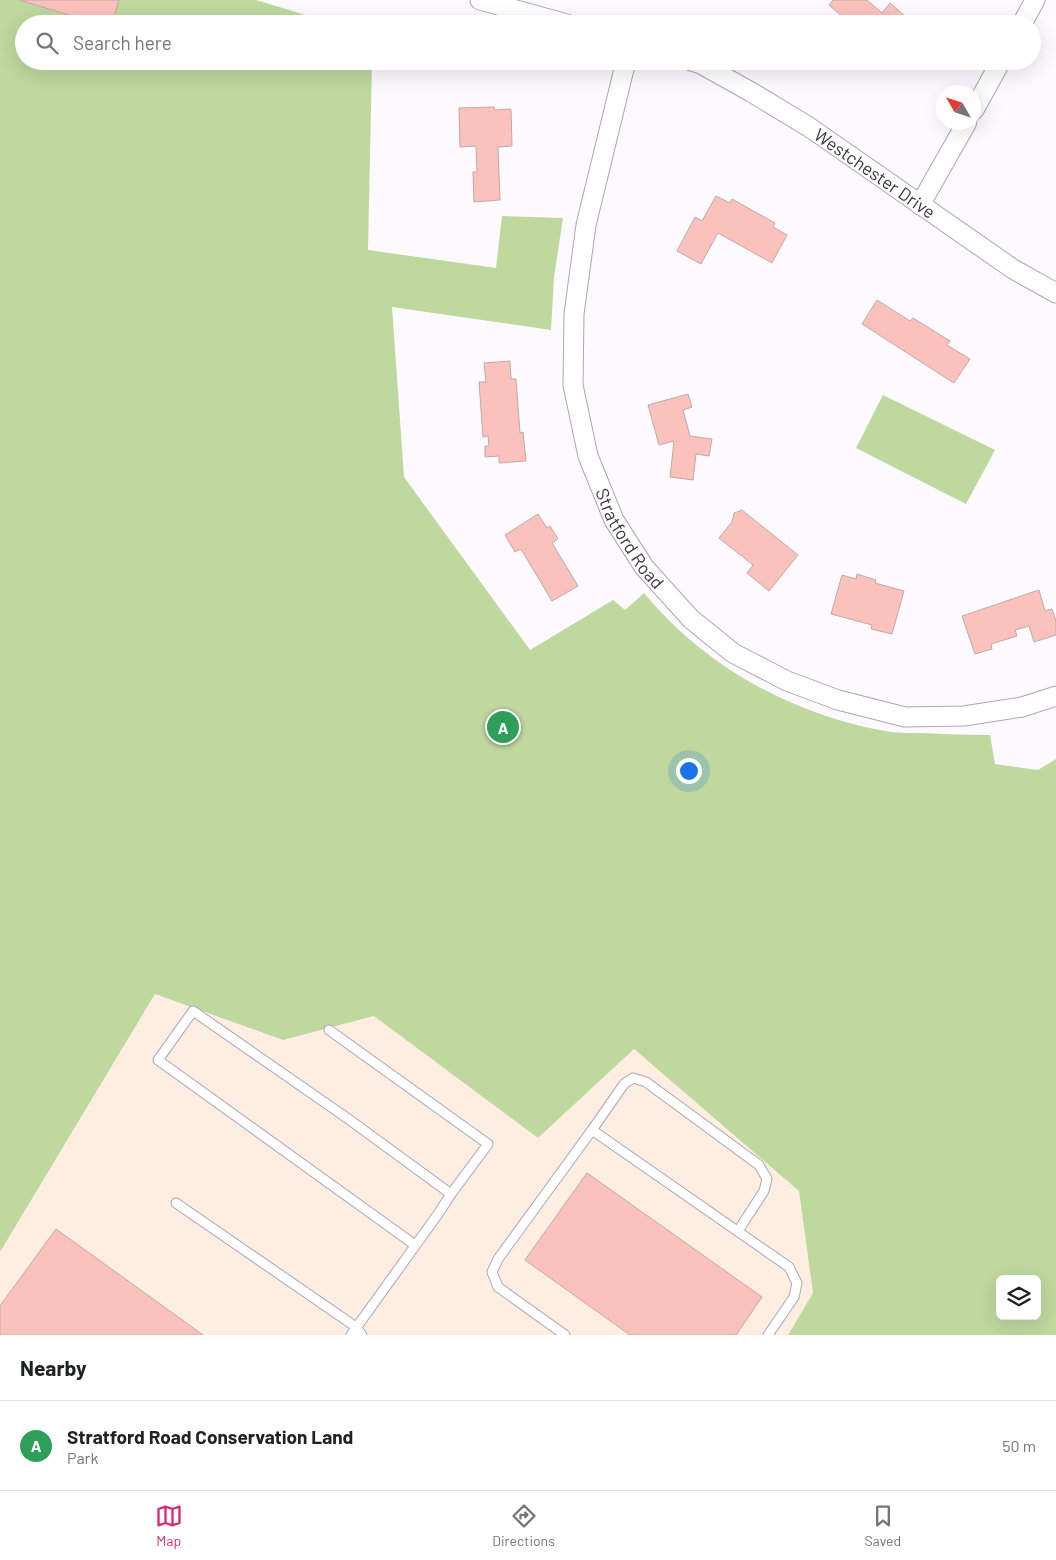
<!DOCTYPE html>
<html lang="en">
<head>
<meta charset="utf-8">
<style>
	body { margin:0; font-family:Barlow,sans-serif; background:#f2f2f2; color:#202124 }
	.controls { position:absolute; right:15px; bottom:15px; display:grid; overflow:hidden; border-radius:8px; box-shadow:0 5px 20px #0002 }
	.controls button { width:45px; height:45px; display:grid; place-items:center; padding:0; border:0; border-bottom:1px solid #e0e0e0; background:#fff; color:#202124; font:25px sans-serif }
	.compass { position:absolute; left:936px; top:85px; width:45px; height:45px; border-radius:50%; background:#fff; box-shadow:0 5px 20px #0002; rotate:309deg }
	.you { position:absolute; left:688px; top:770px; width:18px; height:18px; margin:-12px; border:4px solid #fff; border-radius:50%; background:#1a73e8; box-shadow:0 0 0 8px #1a73e833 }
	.badge { display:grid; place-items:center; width:32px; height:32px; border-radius:50%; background:#db2777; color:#fff; font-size:16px; font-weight:700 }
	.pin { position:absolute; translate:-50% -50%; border:2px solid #fff; box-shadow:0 1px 5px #0006 }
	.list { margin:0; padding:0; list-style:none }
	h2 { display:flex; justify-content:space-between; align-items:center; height:65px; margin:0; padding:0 20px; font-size:21px }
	h2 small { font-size:16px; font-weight:400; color:#757577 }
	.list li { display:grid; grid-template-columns:32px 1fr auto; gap:15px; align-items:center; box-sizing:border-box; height:90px; padding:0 20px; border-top:1px solid #e0e0e0 }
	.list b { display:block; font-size:19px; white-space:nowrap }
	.list p { margin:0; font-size:16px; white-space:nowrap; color:#757577 }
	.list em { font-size:16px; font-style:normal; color:#757577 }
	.icon { flex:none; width:28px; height:28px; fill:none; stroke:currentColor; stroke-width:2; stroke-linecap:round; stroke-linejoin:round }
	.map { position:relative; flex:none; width:1056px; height:1335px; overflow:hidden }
	.search { position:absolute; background:#fff; box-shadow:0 5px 20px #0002; left:15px; right:15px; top:15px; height:55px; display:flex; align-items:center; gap:12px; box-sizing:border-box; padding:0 18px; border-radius:28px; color:#757577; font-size:19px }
	.sheet { height:155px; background:#fff }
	nav { display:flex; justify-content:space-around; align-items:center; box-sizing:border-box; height:70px; border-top:1px solid #e0e0e0; background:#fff; font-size:14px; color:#757577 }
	nav a { display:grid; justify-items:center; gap:2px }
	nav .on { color:#db2777 }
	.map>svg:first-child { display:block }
</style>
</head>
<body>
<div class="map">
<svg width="1056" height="1335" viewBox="0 0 1056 1335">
	<rect width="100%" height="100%" fill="#fcfaff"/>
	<path fill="#fdeee1" d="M155,994L283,1040L374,1016L538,1138L634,1049L799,1191L813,1293L788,1335H0V1252Z"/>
	<g fill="#bed89e" fill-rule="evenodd">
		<path d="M0,0H256L335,24H24V61H372L368,250L496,268L502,216L563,218L554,277L551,330L392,307L404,477L530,650L613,600L625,610L644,593C705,667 796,717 891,732C901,733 912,733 922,733C944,734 967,735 990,735L995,764L1038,770L1056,759V1335H788L813,1293L799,1191L634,1049L538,1138L374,1016L283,1040L155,994L0,1252ZM1000,1279H1037V1316H1000Z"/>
		<path d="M883,395L995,450L966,504L856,448Z"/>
	</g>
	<g fill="#fbc2bd" stroke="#c2a8a6">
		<path d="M19,0H119L112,24H99Z"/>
		<path d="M833,0H867L882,13L890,3L914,24H851L829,5Z"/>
		<path d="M494,107L495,110L511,109L512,146L498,147L500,200L474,202L473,172H477L476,146L460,147L459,108Z"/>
		<path d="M716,196L730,203L732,199L775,223L773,227L787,235L772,263L718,233L701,264L677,251L695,217L702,221Z"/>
		<path d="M877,300L910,321L913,318L950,341L947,345L970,359L954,383L862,324Z"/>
		<path d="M510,361L511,379H516L520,433L523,432L526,461L499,463V456L485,457V446H489L488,436L483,437L479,382H486L484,363Z"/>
		<path d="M688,394L692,407L683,410L690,436L712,439L709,456L696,454L693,480L670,477L674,441L659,445L648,405Z"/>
		<path d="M742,510L798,555L769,591L747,573L753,565L719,538L732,522L734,513Z"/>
		<path d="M538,514L547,528L550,526L558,539L552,543L578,586L552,601L521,549L515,552L505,535Z"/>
		<path d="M857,574L876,580L875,583L904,591L892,634L871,629L872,625L831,614L842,575L856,579Z"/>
		<path d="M1039,590L1045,611L1052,609L1056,621V635L1034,642L1029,626L1015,630L1017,636L991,644L992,649L975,654L962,616Z"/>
		<path d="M587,1173L762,1297L736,1335H630L525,1260Z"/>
		<path d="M56,1229L203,1335H0V1306Z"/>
	</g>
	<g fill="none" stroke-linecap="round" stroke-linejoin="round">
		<defs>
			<g id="service">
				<path d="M329,1030L488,1144L451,1194"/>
				<path d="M592,1130L624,1084L633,1078L646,1082L759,1165L767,1179L764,1191L738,1231"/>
				<path d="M176,1203L356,1327L362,1335"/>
				<path d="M351,1335L438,1214L451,1194L347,1118L193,1011L158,1060L415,1245"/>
				<path d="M565,1335L498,1287L492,1272L498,1259L592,1130L789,1267L797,1283L794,1297L768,1335"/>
			</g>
			<g id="minor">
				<path d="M480,0L567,24"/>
				<path d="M1022,24L1035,0"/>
				<path id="s1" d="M626,61L586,225L574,314L573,385L588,456L614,520L644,567L691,619L733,653L787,681L838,700L905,717L964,716L1022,707L1056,696"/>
				<path id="s2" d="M691,61L701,64L751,92L809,127L1013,269L1056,293"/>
				<path d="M974,110L1001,61"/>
				<path d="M920,205L967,122"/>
			</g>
		</defs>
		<use href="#service" stroke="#aca4b8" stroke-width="11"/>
		<use href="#minor" stroke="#aca4b8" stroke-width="21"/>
		<use href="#service" stroke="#fff" stroke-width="9"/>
		<use href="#minor" stroke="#fff" stroke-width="19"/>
	</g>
	<g text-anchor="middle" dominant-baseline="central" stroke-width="4.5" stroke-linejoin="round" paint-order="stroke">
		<g font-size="18" fill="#38343d" stroke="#fff">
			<text stroke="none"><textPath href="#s2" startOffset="216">Westchester Drive</textPath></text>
			<text stroke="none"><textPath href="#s1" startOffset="495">Stratford Road</textPath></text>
		</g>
	</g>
</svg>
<div class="controls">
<button><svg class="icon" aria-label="layers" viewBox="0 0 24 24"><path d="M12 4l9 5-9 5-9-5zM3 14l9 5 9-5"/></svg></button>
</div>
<svg class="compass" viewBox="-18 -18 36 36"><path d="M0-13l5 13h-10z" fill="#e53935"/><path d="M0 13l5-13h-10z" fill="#757577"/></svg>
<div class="you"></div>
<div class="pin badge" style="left:503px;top:727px;background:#2e9e5b">A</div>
<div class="search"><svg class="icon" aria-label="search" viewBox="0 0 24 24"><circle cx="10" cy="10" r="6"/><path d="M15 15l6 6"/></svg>Search here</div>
</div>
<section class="sheet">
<h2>Nearby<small></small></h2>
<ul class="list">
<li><span class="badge" style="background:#2e9e5b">A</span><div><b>Stratford Road Conservation Land</b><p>Park</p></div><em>50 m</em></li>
</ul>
</section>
<nav>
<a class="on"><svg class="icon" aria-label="map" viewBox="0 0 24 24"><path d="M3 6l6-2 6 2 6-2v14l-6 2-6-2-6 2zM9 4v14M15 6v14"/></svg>Map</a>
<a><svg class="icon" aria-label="directions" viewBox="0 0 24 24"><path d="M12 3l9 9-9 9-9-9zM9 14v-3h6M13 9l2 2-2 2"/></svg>Directions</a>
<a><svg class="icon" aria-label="saved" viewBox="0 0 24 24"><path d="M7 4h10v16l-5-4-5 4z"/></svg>Saved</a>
</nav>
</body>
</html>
